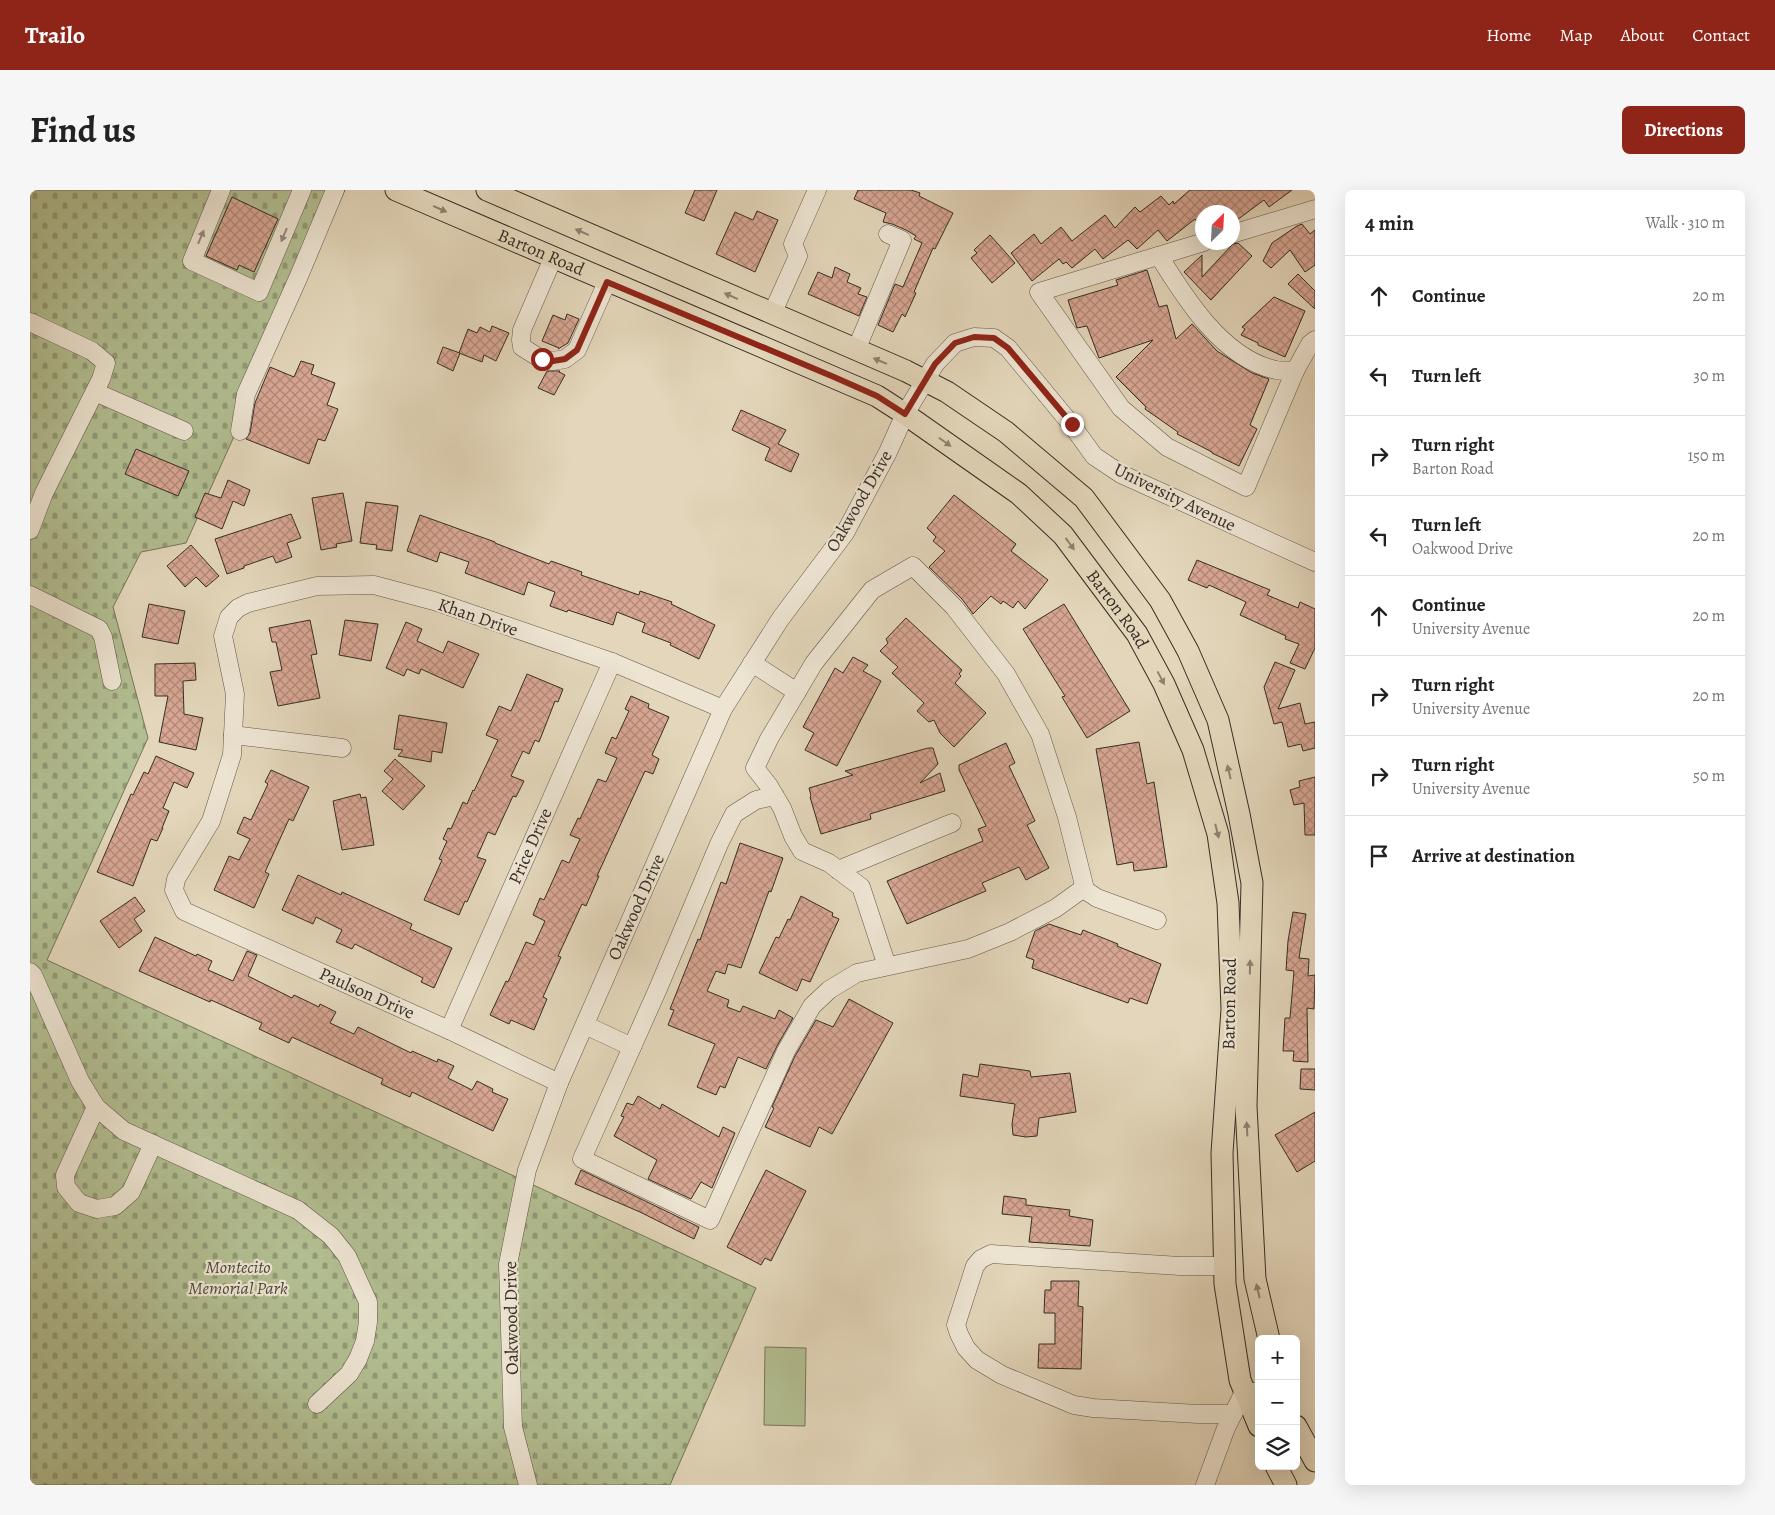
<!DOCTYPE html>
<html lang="en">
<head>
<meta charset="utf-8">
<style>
	body { margin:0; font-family:Alegreya,serif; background:#f6f6f6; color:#222 }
	.controls { position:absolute; right:15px; bottom:15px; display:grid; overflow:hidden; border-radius:8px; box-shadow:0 5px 20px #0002 }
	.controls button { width:45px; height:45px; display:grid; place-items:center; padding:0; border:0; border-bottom:1px solid #e0e0e0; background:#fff; color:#222; font:25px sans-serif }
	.compass { position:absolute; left:1165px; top:15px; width:45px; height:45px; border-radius:50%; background:#fff; box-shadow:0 5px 20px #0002; rotate:24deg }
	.stop { position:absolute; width:15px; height:15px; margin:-11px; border:4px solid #8f2418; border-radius:50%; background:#fff }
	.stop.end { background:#8f2418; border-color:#fff; box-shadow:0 1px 5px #0008 }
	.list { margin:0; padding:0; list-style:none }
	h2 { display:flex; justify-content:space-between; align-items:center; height:65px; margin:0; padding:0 20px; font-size:21px }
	h2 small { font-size:16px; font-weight:400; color:#767676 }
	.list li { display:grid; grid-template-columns:32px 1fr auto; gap:15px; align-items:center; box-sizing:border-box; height:80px; padding:0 20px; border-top:1px solid #e0e0e0 }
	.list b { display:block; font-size:19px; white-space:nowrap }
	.list p { margin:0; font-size:16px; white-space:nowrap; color:#767676 }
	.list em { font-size:16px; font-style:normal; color:#767676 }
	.icon { flex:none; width:28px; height:28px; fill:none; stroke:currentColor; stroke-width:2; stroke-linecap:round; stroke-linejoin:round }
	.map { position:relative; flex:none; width:1285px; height:1295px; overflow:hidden; border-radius:8px }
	header { display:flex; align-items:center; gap:30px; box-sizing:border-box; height:70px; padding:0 25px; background:#8f2418; color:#fff }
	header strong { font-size:24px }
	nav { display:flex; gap:28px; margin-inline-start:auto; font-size:18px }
	.intro { display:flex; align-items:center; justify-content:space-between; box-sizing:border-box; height:120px; padding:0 30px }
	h1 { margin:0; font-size:35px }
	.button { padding:12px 22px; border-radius:8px; background:#8f2418; color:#fff; font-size:18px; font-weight:700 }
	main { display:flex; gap:30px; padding:0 30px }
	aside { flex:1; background:#fff; border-radius:8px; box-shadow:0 5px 20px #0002 }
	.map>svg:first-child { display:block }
</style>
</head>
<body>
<header>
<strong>Trailo</strong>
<nav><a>Home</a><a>Map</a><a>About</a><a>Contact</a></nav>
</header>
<div class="intro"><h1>Find us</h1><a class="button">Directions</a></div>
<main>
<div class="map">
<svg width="1285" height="1295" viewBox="0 0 1285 1295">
	<defs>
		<pattern id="cemetery-stones" width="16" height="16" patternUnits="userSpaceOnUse" patternTransform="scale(1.25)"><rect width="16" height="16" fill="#b2be91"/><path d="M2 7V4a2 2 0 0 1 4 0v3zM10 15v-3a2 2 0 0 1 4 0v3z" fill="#929b76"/></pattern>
		<pattern id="building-cross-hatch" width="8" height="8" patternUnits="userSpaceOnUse" patternTransform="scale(1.25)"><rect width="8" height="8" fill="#d8a693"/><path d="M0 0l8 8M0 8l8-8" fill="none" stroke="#b08878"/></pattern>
	</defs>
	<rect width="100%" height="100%" fill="#e3d6ba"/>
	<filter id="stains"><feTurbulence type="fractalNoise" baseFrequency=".004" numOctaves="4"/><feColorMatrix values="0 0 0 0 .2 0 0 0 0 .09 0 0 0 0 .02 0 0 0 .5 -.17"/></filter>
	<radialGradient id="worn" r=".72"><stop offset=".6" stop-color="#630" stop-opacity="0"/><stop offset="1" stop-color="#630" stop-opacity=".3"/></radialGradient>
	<path fill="#b2be91" stroke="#74765a" d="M735,1157L776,1158L775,1236L734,1235Z"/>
	<path fill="url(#cemetery-stones)" stroke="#74765a" d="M0,0H315L156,353L111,362L83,417L118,548L17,770L726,1098L640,1295H0Z"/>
	<g fill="url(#building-cross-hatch)" stroke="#362e24">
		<path d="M665,0H687L674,31L655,23Z"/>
		<path d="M828,0H881L890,3L889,6L923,23L905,59L903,58L884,102L886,103L875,127L872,124L863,142L848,135L865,94L873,97L892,53L884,49L886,46L876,40L862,34L853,32L856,23L824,9Z"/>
		<path d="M1160,0H1262L1239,17L1234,10L1207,30L1202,22H1172V38L1165,29L1137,51L1128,40L1107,59L1098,50L1073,69L1065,59L1042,78L1036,72L1033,74L1029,69L1002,91L981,63L1004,44L1011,54L1031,37L1042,51L1075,25L1085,38L1105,17L1110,22L1131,6L1139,15L1143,11L1144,14Z"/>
		<path d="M202,7L248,29L224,82L209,75L207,80L176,66Z"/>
		<path d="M727,21L748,30L725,82L686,64L705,22L723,30Z"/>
		<path d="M1272,34L1280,44L1285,40V75L1275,82L1260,60L1241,78L1233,71L1242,53L1267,36Z"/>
		<path d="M960,45L985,73L962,93L941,68L947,63L944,60Z"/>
		<path d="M1208,53L1222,66L1181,110L1154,82L1172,65V87L1203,54Z"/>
		<path d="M805,77L820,84L817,92L831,98L828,104L837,107L829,126L778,104L788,82L802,88Z"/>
		<path d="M1117,80L1129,117L1137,115L1146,149L1162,134L1187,161L1222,183L1239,189L1220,235L1227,239L1209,276L1182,263V262L1147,244L1148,242L1115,219L1116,217L1086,187L1123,150L1069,168L1057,136L1047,138L1038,110L1088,95L1086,90Z"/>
		<path d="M1268,84L1285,101V119L1258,94Z"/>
		<path d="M1244,107L1275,121L1255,167L1228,155V153L1211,145L1215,139L1212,137Z"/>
		<path d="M537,124L549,129L538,153L528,159L529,158L512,151L523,125L535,130Z"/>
		<path d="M462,136L479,143L466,171L454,165L452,172L429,163L438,139L447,143L450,137L460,142Z"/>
		<path d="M413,157L430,163L423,181L407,173Z"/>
		<path d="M271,171L284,175L281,184L305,193L297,215L308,219L295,251L288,249L279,274L216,249L220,243L225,213L240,177L264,187Z"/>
		<path d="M517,181H530L529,182L535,185L524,205L508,198Z"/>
		<path d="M711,220L756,240L748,254L769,264L761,282L735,270L740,258L702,240Z"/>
		<path d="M106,259L159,281L148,306L95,284Z"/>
		<path d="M198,290L220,300L214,316L203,311L192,339L165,327L175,303L191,308Z"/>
		<path d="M313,303L322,351L306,354L307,357L291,360L282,308Z"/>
		<path d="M924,305L986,354L981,361L1018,390L995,419L988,411L983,418L973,411L971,414L961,406L943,424L932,409L899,377L915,361L903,351L906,347L897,338Z"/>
		<path d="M336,312L368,316L362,361L346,359L347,355L330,353Z"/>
		<path d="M261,324L271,348L257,353L262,367L246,373L243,366L214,376V378L197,384L185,349Z"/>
		<path d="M390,325L465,352V353L519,374L521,371L552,382L551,385L609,405L610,401L642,412L641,414L685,435L669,469L640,455L641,453L612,442L615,433L587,422L583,435L538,420L537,422L520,416L525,402L498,392L494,405L435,383L439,372L410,362L407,372L377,361Z"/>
		<path d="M161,355L189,386L176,397L166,387L155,397L137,376Z"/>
		<path d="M1167,370L1240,400L1237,405L1268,418L1270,412L1285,419V458L1275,479L1260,473L1269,454L1255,449L1256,446L1210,425L1216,412L1179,395L1177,398L1158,390Z"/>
		<path d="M119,414L155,421L148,454L112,447Z"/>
		<path d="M1034,414L1100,521L1057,548L1032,507L1035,506L993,439Z"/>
		<path d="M876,428L932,480L929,484L931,486L925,493L956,523L924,557L910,543L904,530L899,532L887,521L894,513L862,483L868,477L850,461L858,453L856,449Z"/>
		<path d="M280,430L287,464L281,465L290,508L248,516L240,482L252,480L246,452H242L239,438Z"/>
		<path d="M315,430L348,434L341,471L309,465Z"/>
		<path d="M376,432L392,439L387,451L413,463L418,451L449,464L433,498L391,479L389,484L377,479L374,486L356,478Z"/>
		<path d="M823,467L838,475L833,481L851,491L807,576L775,560L784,543L773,537L805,478L813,483Z"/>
		<path d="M1245,472L1265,480L1248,519L1270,513L1275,534L1285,532V558L1273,561L1271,554L1258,557L1252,532L1244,534L1234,497Z"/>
		<path d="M165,473L166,490L153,491L154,524L173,528L166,560L129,552L138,506H125V474Z"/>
		<path d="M497,484L533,499L528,512L525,511L509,552L505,550L499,564L493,561L481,586L494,591L486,607L483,606L465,645L458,642L447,667L456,670L437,712L435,711L429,725L394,710L412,670L409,669L417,651L413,649L418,638L421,639L433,612L437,614L443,600L444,601L468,550L456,545L469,516L481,521Z"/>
		<path d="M601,506L619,514L618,518L639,527L622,565L629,569L623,584L615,581L567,686H569L556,716L552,714L528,766L531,767L513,807L517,809L504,840L481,830L479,834L460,825L476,791L478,792L496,752L504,755L515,731L503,725L510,708L514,710L532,670L539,673L550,649L540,645L548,628L550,629L568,589L576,592L587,568L575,563L582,547L586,549L599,521L595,519Z"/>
		<path d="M369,525L417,533L412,563L402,561L401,572L368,566L373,560L364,559Z"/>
		<path d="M1109,552L1117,594L1124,592L1137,677L1104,681L1103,672L1087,675L1066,559Z"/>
		<path d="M976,553L985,573L979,576L1005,631L997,635L1019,678L996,690L989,677L952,693L956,701L877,734L857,691L953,651L948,639L956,636L929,580V575Z"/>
		<path d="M898,558H903L908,574L890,593L910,583L915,601L840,624L841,629L791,644L780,607L781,606L779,598L823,585L815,581Z"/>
		<path d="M126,566L164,583L157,598L144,592L133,618L139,621L132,638H133L127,651L121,649L103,696L67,682L101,604L103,605L114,582L118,584Z"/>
		<path d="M365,569L395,596L373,620L352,601L363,589L354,581Z"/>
		<path d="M241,580L279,597L263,631L259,629L235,682L239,684L224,718L184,700L199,666L209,670L220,649L207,643L214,627L221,630L238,594L235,592Z"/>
		<path d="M1285,587V645H1275L1274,613L1264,615L1260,600L1270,597L1269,591Z"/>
		<path d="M330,604L331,608L336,607L344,655L312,660L303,611Z"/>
		<path d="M710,653L753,668L741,702L739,701L711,778L698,774L695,784L686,781L677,801L699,810L697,817L710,822L713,816L745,829L749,820L763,828L747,856L736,879L708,867L695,898L690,896L686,905L667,897L685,854L638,835L644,820L640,819L668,749L670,750L691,692L696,694Z"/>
		<path d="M268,685L311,705L312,702L382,734L380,739L422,758L404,798L391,792L393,788L325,754L322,759L306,752L312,740L286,727L283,734L252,720Z"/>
		<path d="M771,706L803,723L802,726L809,729L780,792L772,789L767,801L729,783L746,747L749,748L758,729L760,730Z"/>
		<path d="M105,707L115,721L104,729L112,741L89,758L70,731Z"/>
		<path d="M1263,722L1276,724L1269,768L1279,769L1278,786L1285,785L1284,819L1277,818L1278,872L1263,871L1264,861H1253L1255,828H1260L1264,781L1256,780L1258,751Z"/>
		<path d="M1019,734L1051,745L1053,740L1088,754L1087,756L1131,774L1117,814L1100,808L1098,813L1002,778L1004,770L996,767L1005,741Z"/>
		<path d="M125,747L166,766L167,764L182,771L178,780L203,791L217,761L227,765L218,786L262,808L264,805L289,817L290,814L306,822L300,833L324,844L328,837L381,863L382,861L407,872L408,869L424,876L418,888L442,900L447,891L463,899L462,902L478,909L463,941L382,902L380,907L351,894L353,889L262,847L259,853L229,839L232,833L181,810L180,812L109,781Z"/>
		<path d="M819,809L863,833L802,944L789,937L780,957L735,937L744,918L742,917L765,866L786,830L803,837Z"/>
		<path d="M950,874L1000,881L1001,887L1040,883L1046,922L1009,928L1007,946L996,947L983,945L982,934L985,914L930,906L933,884L948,887Z"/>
		<path d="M1271,879H1285V900L1270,899Z"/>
		<path d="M608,906L630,919L632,914L689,947L693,937L705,943L682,998L671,992L661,1009L618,989L627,970L584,946L594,927L591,926L597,913L603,915Z"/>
		<path d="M1285,922V971L1267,982L1245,945Z"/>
		<path d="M551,980L669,1037L664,1049L610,1022L545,994Z"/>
		<path d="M736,980L776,1001L741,1071L735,1068L731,1075L697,1057Z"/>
		<path d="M974,1006L996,1009V1015L1040,1020L1039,1026L1063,1030L1060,1056L999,1052L1002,1027L972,1024Z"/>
		<path d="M1021,1091H1049L1048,1116L1053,1117L1051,1179L1008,1178L1009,1154H1025V1123H1014L1015,1100H1021Z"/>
	</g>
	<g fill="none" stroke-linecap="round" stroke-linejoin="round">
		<defs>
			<g id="minor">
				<path d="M191,0L162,71L229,102L272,0"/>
				<path d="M1202,44L1285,19"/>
				<path d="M1174,52L1009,102L1091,218L1137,257L1216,297L1265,181"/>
				<path d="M1129,66C1155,108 1193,169 1246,180C1252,181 1259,181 1265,181L1280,154L1285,150"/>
				<path d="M523,68L492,140L491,150L492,157L511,169L523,171L535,169L547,160L577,92"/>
				<path d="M742,124L768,66L763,54L787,0"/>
				<path d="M0,132L62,161L76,173L71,189L14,303L0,340"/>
				<path d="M826,160L872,50L858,44"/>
				<path d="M65,202L154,241"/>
				<path d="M210,241L216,204L269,86L305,0"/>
				<path d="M0,405L69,439L73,447L82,491"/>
				<path d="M722,473L767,502"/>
				<path d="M203,545L312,558"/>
				<path d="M745,606L726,610L704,624L689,654L627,801L552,969L680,1030L756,861L782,816L799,800L827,783L938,759L980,742L1026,718L1051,700L1054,695L1037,627L1010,544L976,484L924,417L883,376L842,400L784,473L739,549L725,578L739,596L752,618L763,646L772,661L799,673L831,697L857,776"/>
				<path d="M808,680L922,633"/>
				<path d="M1052,698L1067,708L1127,730"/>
				<path d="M0,782L3,785L50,891L66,917L94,941L268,1020L301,1046L317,1066L338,1112V1132L335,1151L328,1169L319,1184L287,1214"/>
				<path d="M555,835L602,857"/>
				<path d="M419,840L582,472"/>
				<path d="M529,893L419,840L154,721L144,700L146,689L181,631L202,565L205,504L193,446L199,427L208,418L218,413L287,396L344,395L404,411L582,472L693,519"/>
				<path d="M66,917L35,985L36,997L49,1013L67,1019L85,1016L101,1002L123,954"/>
				<path d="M1194,1076H1150L961,1064L951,1069L945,1076L926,1135L929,1144L936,1158L947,1170L972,1185L1044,1215L1063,1218L1168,1224H1203"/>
				<path d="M498,1295L483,1237L478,1074L497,980L529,893L693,519L751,428L815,343L858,262L875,224L905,174L925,153L944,147L964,148L978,158L1041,234L1064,266L1091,284L1285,372"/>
				<path d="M1175,1295L1196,1238L1214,1202H1229"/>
			</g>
			<g id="major">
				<path id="s1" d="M366,0L847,206L875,224L989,304L1033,345L1107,444L1134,494L1163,560L1188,644L1198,713L1202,819L1192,963L1195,1094L1210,1190L1229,1236"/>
				<path d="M457,0L876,181L917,202L976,242L1054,308L1130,410L1158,461L1188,530L1209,624L1222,693L1216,916L1225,1089L1239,1149"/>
				<path d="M1266,1236L1285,1271"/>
				<path d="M1246,1276L1256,1295"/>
			</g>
		</defs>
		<use href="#minor" stroke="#61584a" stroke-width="19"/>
		<use href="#major" stroke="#362e24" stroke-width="23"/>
		<use href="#minor" stroke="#ede4d2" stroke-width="18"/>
		<use href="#major" stroke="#e3d6ba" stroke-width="21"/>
	</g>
	<defs><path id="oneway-solid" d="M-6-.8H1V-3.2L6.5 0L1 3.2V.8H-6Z" transform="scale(1.25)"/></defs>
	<g fill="#8c826f">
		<use href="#oneway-solid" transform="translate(410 19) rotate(24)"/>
		<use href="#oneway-solid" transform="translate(552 42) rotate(-156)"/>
		<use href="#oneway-solid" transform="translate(701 106) rotate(-156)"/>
		<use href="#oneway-solid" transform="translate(850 171) rotate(-157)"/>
		<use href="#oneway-solid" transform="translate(915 252) rotate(35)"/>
		<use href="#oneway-solid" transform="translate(1040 354) rotate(54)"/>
		<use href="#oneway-solid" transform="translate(1131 488) rotate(62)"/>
		<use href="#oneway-solid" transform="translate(1199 582) rotate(-103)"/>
		<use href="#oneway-solid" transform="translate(1187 641) rotate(76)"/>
		<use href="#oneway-solid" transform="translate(1220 777) rotate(-89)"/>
		<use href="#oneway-solid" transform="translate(1217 939) rotate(-93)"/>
		<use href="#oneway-solid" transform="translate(1228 1101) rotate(-103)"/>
	</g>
	<g fill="#92897b">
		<use href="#oneway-solid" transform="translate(254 45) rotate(113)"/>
		<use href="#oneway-solid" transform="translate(171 47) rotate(-67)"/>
	</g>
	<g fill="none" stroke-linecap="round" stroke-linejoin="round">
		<path stroke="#8f2418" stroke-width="6" d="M512,169L523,171L535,169L547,160L577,92L804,187L847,206L875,224L905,174L925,153L944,147L964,148L978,158L1042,234"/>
	</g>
	<g text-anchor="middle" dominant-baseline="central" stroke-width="4.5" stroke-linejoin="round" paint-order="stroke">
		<g font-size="18" fill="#362e24" stroke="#ede4d2">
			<text stroke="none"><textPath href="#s1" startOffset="158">Barton Road</textPath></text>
			<text transform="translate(1145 307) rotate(26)">University Avenue</text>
			<text transform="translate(829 311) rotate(-60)">Oakwood Drive</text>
			<text stroke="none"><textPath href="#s1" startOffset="848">Barton Road</textPath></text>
			<text transform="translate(448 427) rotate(19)">Khan Drive</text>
			<text transform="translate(500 656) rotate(-66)">Price Drive</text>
			<text transform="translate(606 717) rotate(-66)">Oakwood Drive</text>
			<text transform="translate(337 803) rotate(24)">Paulson Drive</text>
			<text transform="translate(1199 814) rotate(-89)">Barton Road</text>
			<text transform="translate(481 1128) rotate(-91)">Oakwood Drive</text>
		</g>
		<g font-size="18" font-style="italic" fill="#4f4b3a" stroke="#ede4d2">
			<text x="208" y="1077">Montecito<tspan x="208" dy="21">Memorial Park</tspan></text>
		</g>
	</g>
	<rect width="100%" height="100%" filter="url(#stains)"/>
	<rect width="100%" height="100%" fill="url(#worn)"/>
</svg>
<div class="controls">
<button>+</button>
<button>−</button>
<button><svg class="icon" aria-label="layers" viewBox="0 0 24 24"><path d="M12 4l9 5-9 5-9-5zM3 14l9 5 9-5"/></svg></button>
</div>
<svg class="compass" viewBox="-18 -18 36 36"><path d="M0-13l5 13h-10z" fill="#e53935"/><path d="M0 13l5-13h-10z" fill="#767676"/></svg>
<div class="stop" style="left:512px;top:169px"></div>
<div class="stop end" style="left:1042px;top:234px"></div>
</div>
<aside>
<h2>4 min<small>Walk · 310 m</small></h2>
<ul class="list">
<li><svg class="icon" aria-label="ahead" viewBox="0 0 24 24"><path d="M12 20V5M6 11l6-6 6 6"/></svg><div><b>Continue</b></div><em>20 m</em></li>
<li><svg class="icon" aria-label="left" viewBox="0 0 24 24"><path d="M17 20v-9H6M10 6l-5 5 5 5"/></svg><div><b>Turn left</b></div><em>30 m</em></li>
<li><svg class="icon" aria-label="right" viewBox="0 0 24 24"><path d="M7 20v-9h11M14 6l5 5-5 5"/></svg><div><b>Turn right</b><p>Barton Road</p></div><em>150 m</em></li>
<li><svg class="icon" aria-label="left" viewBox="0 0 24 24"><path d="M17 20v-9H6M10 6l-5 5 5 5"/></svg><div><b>Turn left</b><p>Oakwood Drive</p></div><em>20 m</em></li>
<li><svg class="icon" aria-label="ahead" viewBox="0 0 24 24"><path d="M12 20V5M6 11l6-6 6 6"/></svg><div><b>Continue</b><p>University Avenue</p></div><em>20 m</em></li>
<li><svg class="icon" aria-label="right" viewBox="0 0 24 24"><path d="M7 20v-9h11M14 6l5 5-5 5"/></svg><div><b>Turn right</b><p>University Avenue</p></div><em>20 m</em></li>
<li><svg class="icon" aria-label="right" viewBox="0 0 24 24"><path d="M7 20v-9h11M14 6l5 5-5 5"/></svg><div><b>Turn right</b><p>University Avenue</p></div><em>50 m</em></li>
<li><svg class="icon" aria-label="arrive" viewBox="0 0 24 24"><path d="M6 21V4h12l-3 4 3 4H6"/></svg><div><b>Arrive at destination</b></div></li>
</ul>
</aside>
</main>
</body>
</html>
